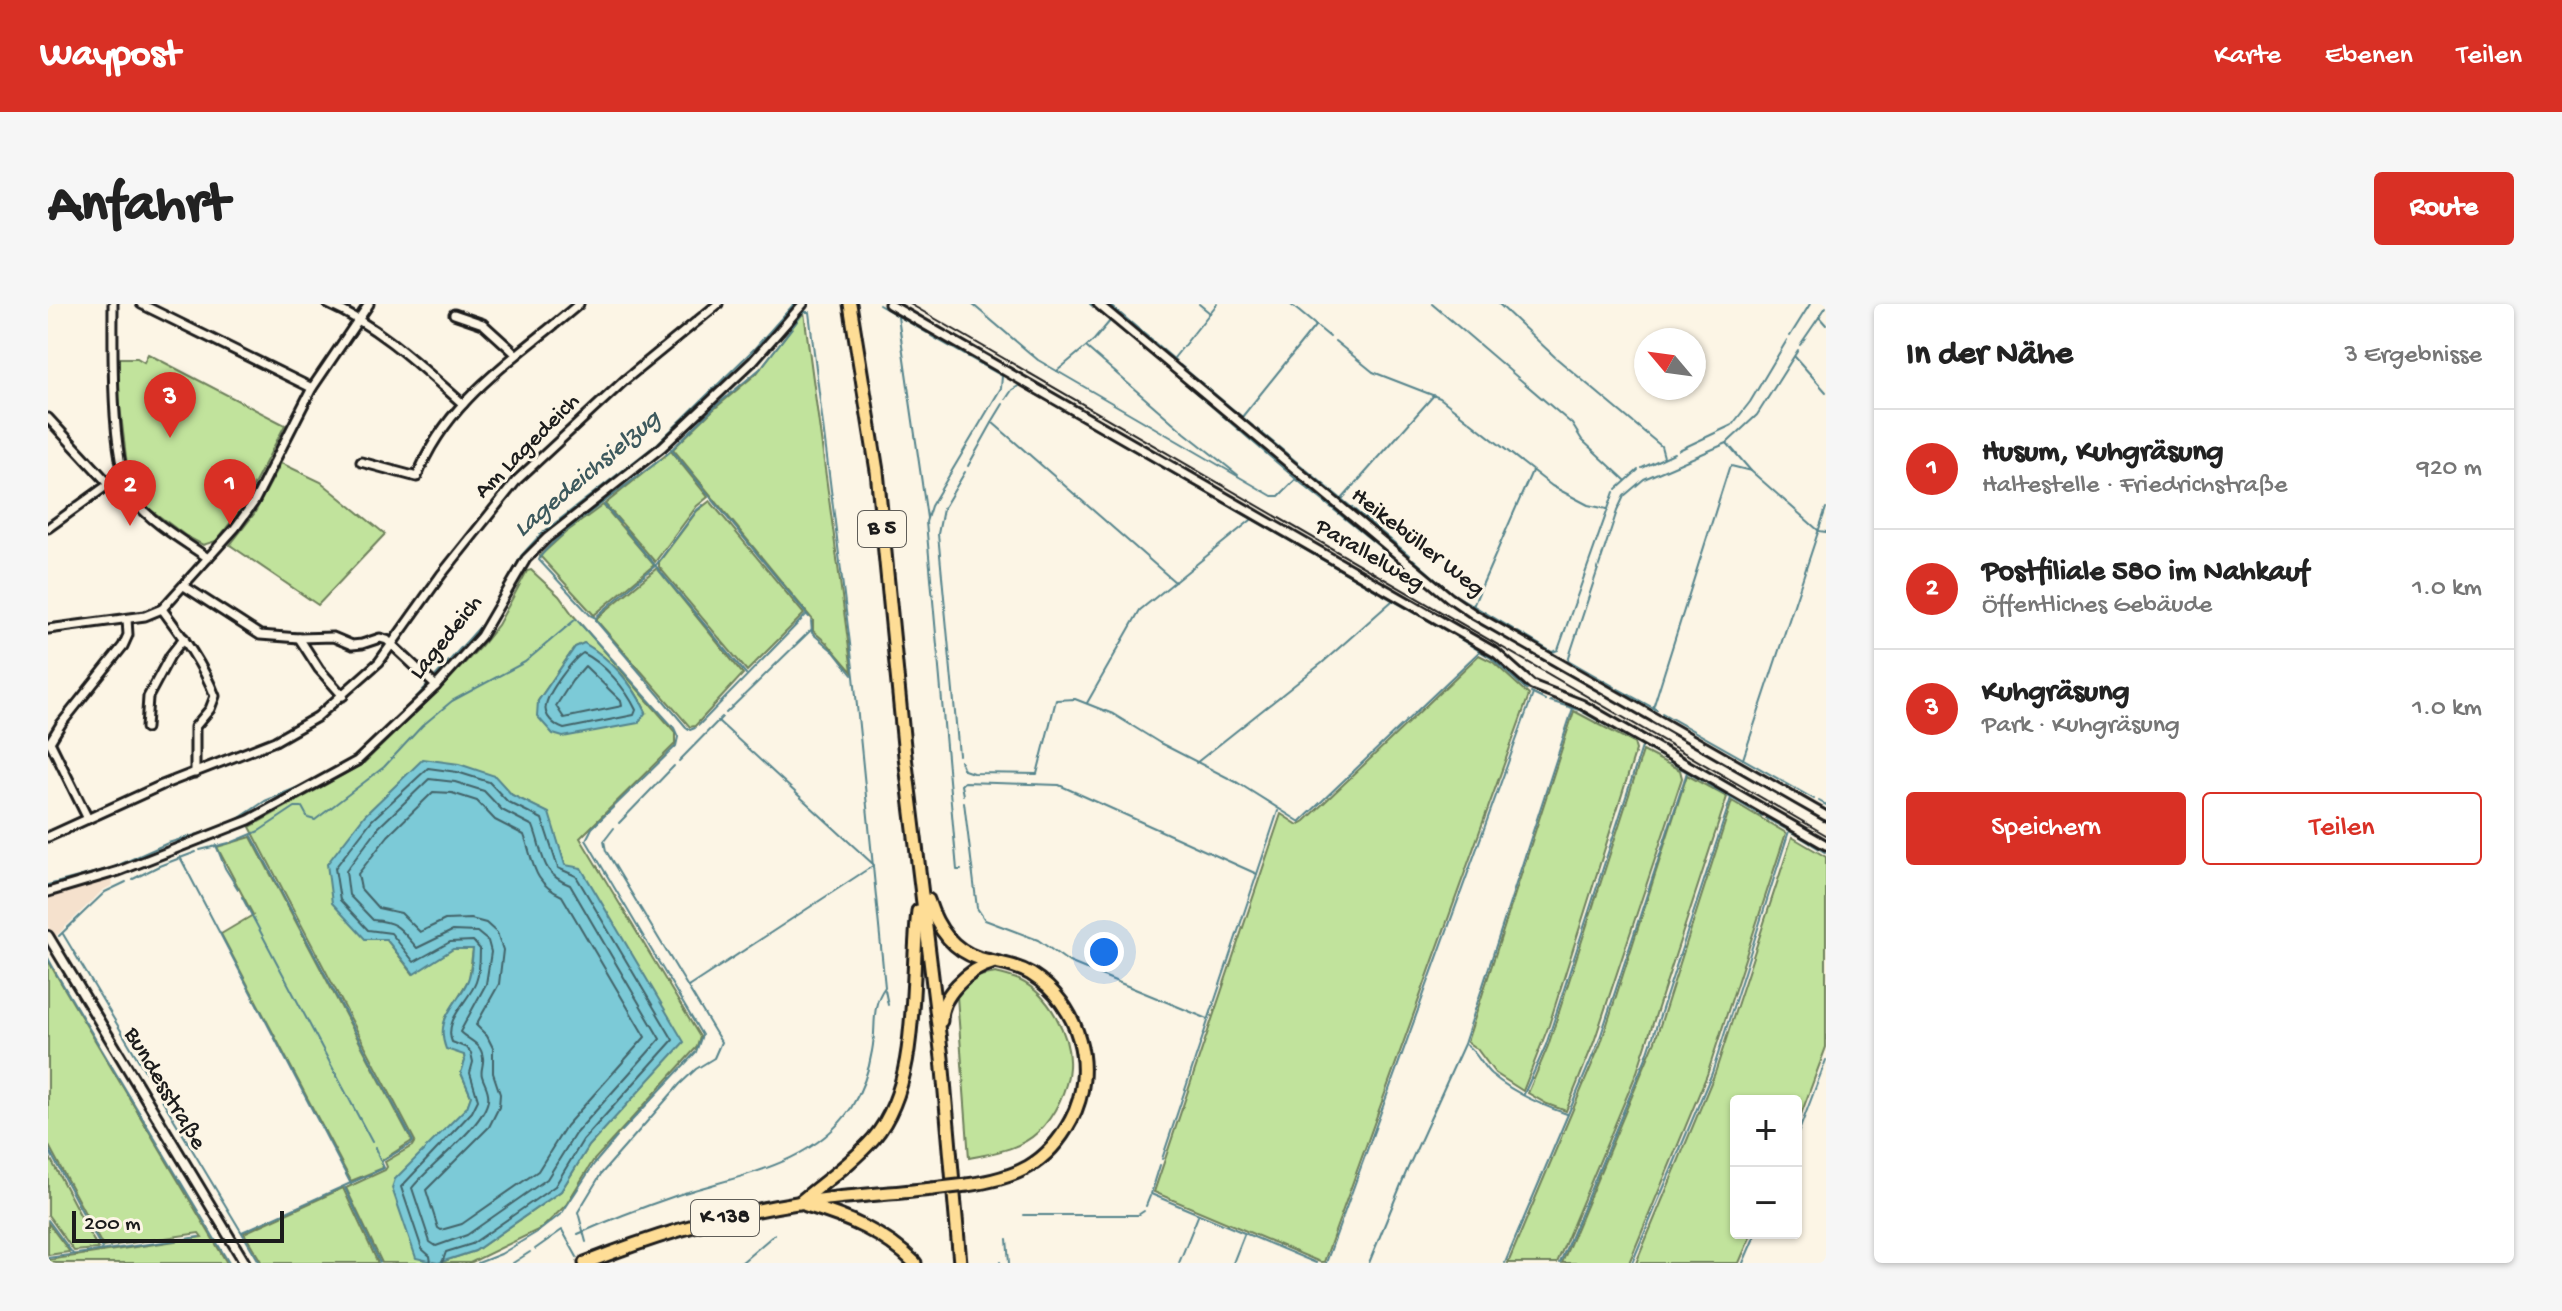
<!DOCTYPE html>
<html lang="de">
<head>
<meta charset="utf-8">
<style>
	body { margin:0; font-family:"Gochi Hand",sans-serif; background:#f6f6f6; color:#222 }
	.controls { position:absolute; right:24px; bottom:24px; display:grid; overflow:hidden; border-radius:8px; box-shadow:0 2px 6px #0004 }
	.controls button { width:72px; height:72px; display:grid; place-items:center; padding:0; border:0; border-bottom:2px solid #e0e0e0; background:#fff; color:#222; font:40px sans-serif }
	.compass { position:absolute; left:1586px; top:24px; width:72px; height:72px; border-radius:50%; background:#fff; box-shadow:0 2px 6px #0004; rotate:299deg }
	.scale { position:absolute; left:24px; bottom:20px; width:212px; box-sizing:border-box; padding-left:8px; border:4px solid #1c1c1c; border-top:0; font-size:22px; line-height:28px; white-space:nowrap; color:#1c1c1c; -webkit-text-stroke:6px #fcf5e5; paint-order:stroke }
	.you { position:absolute; left:1056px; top:648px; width:28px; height:28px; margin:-20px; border:6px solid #fff; border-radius:50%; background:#1a73e8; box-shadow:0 0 0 12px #1a73e833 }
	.badge { display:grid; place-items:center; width:52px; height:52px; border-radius:50%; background:#d93025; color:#fff; font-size:26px; font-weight:700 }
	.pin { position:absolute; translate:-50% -66px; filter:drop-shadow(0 2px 4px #0008) }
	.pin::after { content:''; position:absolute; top:42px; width:28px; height:24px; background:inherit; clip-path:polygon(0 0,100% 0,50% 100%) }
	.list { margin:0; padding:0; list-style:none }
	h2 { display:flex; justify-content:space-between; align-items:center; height:104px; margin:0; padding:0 32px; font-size:34px }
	h2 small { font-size:26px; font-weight:400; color:#767676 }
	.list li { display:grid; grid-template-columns:52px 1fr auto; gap:24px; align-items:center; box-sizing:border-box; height:120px; padding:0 32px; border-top:2px solid #e0e0e0 }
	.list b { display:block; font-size:30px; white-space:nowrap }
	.list p { margin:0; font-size:26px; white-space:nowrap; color:#767676 }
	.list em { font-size:26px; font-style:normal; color:#767676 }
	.actions { display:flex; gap:16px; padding:24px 32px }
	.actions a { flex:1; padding:18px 0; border:2px solid #d93025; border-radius:8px; text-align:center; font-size:28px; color:#d93025 }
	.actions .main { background:#d93025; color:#fff }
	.map { position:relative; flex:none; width:1778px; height:959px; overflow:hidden; border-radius:8px }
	header { display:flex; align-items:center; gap:48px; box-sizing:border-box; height:112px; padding:0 40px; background:#d93025; color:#fff }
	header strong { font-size:38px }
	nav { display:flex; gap:44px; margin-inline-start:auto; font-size:28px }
	.intro { display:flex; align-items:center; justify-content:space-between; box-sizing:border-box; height:192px; padding:0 48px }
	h1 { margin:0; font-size:56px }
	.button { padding:20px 36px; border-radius:8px; background:#d93025; color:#fff; font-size:28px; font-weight:700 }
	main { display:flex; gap:48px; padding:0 48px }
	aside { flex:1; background:#fff; border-radius:8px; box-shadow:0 2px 6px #0004 }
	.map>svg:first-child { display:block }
</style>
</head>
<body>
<header>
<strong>Waypost</strong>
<nav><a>Karte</a><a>Ebenen</a><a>Teilen</a></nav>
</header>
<div class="intro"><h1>Anfahrt</h1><a class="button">Route</a></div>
<main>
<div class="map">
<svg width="1778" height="959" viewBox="0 0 1778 959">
	<rect width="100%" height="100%" fill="#fcf5e5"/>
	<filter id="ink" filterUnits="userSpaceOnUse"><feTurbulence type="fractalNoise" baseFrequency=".0125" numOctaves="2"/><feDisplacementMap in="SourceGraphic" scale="16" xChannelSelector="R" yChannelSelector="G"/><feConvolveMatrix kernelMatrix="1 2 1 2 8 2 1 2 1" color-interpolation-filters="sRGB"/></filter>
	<g filter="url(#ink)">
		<path fill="#f5e1cd" d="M62,573L65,581L55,586L6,634L0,624V591Z"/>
		<g fill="#c1e39c" stroke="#6e805c" stroke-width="2" fill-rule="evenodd">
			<path d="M756,8L804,367V368L780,340L765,327V316L625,145L665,106L709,69Z"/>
			<path d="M100,50L237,121L194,204L168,237L155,241L138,232L99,203L88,172L80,170L70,85L71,54H89L96,58Z"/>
			<path d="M623,147L660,193L649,202L607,258L557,200Z"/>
			<path d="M233,159L273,178L337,230L270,301L182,241L206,210Z"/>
			<path d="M662,197L756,310L699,367L611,263V258L649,207Z"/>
			<path d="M555,201L606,261L546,311L492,252L517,229Z"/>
			<path d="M609,264L695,370L647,422L642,423L549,317V314Z"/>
			<path d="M483,266L511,292L525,311L627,428V440L532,534L652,733L649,743L545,857L518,901L494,924L422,959H390L427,947L513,887L541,842L635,738L517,561L500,509L464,491L446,472L338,635L365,670L405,645H425L421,675L397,715L416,751L417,757L413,769L423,792L368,953L388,959H334L298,884L337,866L339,863L337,858L364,842L367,837L202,523L315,460L391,386L433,342L450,321L479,267ZM536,339C563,355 585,380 598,408L490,397L527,343Z"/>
			<path d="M1431,351L1445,358L1481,391L1276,958H1272L1106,888L1233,510L1250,521L1257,517Z"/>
			<path d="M1526,407L1586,439L1588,446L1501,721L1475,787L1447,769L1429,745L1419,738Z"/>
			<path d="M1595,447L1632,466L1634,474L1546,738L1518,807L1499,800L1480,789L1500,742Z"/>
			<path d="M1639,471L1679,493L1589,768L1509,959H1460L1553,739Z"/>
			<path d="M1684,497L1738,529L1659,771L1581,959H1514L1607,737Z"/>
			<path d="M203,533L364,837L333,857L335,864L303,877L173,630L205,611L169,543Z"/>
			<path d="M1744,533L1778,553V743L1748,824V797H1688V929H1704L1691,959H1588L1667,769Z"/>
			<path d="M0,656L6,667L179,959H0V956L154,933L151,929L55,943L0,840Z"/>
			<path d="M948,669C955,671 964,673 971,676C1001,690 1023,731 1021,763C1020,785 1006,813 990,828C971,846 945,849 921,854L909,692L925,673Z"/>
			<path d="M0,850L50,945L26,947L0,911Z"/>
			<path d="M295,884L330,959H214L196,929Z"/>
			<path d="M0,919L21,947V948L0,951Z"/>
		</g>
		<g fill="#7bcad7" stroke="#55848c" stroke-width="2">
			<path d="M536,339C563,355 585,380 598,408L590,419L515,433L505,430L489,412L490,397L527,343Z"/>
			<path d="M375,455L411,460L447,472L464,491L501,509L517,561L533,564L636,738L541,842L513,887L427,947L390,959L368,954L344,884L347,875L419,803L423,792L413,769L417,757L416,751L398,745C386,714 409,702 420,676C424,667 424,655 425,645H405L366,670L338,635H317L284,599L279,560L317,511Z"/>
		</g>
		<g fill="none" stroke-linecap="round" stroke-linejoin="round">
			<g stroke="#426267" stroke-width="2">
				<path d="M535,349C556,359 578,385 588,406L586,411L516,425C507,422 495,412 498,401C500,388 525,355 535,349Z"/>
				<path d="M537,362L573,397L574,402L516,414L508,402L524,377Z"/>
				<path d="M381,475L407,478L436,487L454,506L485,522C496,550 492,570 522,581L612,735L527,830L499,875L419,931L388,942L382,938L364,884C382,861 436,822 440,796C442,786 436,780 434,772C432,766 436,761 435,754C433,738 421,737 412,728L438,680L443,648L440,637L429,628L404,627L369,644C352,625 351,618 325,616L301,591L298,567L331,523Z"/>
				<path d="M385,488L404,489L429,497L447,516L476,531C486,558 484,579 514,592L597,733L518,822L490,867L414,920L393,926L390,924L378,886L441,823L451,803L452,790L445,769V744L439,732L428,721L451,680L455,646L449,629L438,619L423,615L397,616L372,628L353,609L330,604L313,585L310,570L340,532Z"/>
				<path d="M383,959L382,952L374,945L353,883L424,808L430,796L422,769L425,758L423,749L419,744L404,738C395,716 421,697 428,678C432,668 432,655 432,645L425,637L402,638L366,658L343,629L320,626L292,596L287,564L324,516L380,464L409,468L441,478L460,498L494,515L510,564L528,572L625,736L535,836L507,882L424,940L398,948L394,959"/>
			</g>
			<g stroke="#55848c" stroke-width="2">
				<path d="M924,0L990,56L1224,192H1231L1247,176"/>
				<path d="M1042,0L1107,54"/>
				<path d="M1061,0L1128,57"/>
				<path d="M1151,0L1162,9"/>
				<path d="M1242,0L1282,33"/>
				<path d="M1384,0L1524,120L1534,136L1577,176"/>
				<path d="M1451,0L1507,53L1613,142L1616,153"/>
				<path d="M831,1L879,29"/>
				<path d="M850,13L879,214"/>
				<path d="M1771,13L1778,21"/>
				<path d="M883,32L954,72L953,84L883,202L878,218L909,566H913"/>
				<path d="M1742,32L1762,0"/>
				<path d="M1287,37L1325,68L1392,94L1504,182L1540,201L1559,205"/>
				<path d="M1752,41L1778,3"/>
				<path d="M1038,43L1137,129L1190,171"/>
				<path d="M1747,53L1778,88"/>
				<path d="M1126,54L1169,0"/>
				<path d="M1111,57L1248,175L1400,298L1413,305"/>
				<path d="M1132,61L1205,122"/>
				<path d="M1009,67L1046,36L1062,17"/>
				<path d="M958,95L964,86L972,81L1330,288"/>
				<path d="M955,100L944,118L1127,278"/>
				<path d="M1194,113L1267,22"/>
				<path d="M1209,125L1361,251"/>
				<path d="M1680,138L1709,111L1750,46"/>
				<path d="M623,145L761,313"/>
				<path d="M1631,146L1684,121L1702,98L1739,36"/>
				<path d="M618,151L669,101L713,64"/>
				<path d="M613,155C591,173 497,237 491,256L542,311L548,314V317L638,423L642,426L647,424"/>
				<path d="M920,162L944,119"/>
				<path d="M1594,164L1626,149"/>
				<path d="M1569,185L1590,166"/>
				<path d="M1295,194L1386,91"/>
				<path d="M556,201L572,219"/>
				<path d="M575,223L698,370"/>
				<path d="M1365,255L1404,289L1465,325"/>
				<path d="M1335,291L1402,329"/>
				<path d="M1425,302L1484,167"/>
				<path d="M442,310L473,252L493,230L610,139L706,45L746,0"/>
				<path d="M549,312L608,261L649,206L655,201"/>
				<path d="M528,315L626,424L630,433L628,442L544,524L538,536L654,731L648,748L574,827"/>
				<path d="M763,317L764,329L786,348L804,371"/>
				<path d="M1470,328L1504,348L1510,346L1566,188"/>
				<path d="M1407,332L1443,354L1479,386"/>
				<path d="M1567,383L1520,356L1569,207L1576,192L1596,175L1679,139L1703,167L1771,227L1778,228"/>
				<path d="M1570,385L1609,406"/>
				<path d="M1483,389L1497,396"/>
				<path d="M1502,397L1531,406L1563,424"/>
				<path d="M1039,399L1092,306L1203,216"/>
				<path d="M1605,404L1681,164L1683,162L1703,167"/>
				<path d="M357,406L438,316"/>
				<path d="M678,409L763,326"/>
				<path d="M1614,409L1766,495"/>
				<path d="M651,421L758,311"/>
				<path d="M1615,423L1778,517"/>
				<path d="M1567,426L1617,455"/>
				<path d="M911,451L890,230L895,205L917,168"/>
				<path d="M1695,455L1778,204"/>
				<path d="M301,457L315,447"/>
				<path d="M631,457L674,413"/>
				<path d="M912,457L916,466L925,469L989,470L1008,396L1027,395L1065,410L1112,439L1190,479L1252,518L1433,346"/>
				<path d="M1622,458L1654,477"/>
				<path d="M1148,459L1274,359L1344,297"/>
				<path d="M1659,480L1714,512"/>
				<path d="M915,491L913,481L916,478L1011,481L1209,570"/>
				<path d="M1771,497L1778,501"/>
				<path d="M916,498L929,604L937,616L990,636L1021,658L1160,715"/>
				<path d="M1718,514L1747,530"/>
				<path d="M571,519L626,462"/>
				<path d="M204,532L365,837L363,840L334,857"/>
				<path d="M1752,533L1778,549"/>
				<path d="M185,538L211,527L247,503H254L260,514L267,516L336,463L374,422L404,397L477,358L528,315"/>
				<path d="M168,541L177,564L190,585"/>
				<path d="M152,546L181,539"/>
				<path d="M132,553L303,880"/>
				<path d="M85,575L111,562L148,548"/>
				<path d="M0,581L64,564L120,539L164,526L187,517L217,497L267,476"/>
				<path d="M194,593L324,838"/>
				<path d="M15,630L212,959"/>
				<path d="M11,632L57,588L78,578"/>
				<path d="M0,654L6,665"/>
				<path d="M8,669L181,959"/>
				<path d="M640,683L826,561L670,417"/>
				<path d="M837,686L840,701"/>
				<path d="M1418,741C1430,749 1433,761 1443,770C1464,788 1493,801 1519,810"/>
				<path d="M1476,790L1498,741L1594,443"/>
				<path d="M1748,835L1778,756"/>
				<path d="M0,844L54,945"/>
				<path d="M1114,855L1230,507"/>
				<path d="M1112,861L1103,890L1268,959"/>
				<path d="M297,884L332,959"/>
				<path d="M1098,902L1102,892"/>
				<path d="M976,911H1090L1096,907"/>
				<path d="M0,916L25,950"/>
				<path d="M194,928L336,864L327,844"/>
				<path d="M530,930C561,916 595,903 627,892C689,871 763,863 803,804C813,788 821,766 824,747C829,723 822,703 837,683L806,372L761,8H756L716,60"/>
				<path d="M959,935L961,959"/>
				<path d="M538,938L530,908L553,870L632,780L648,765L666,754L673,738L558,547L556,537L566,524"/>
				<path d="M487,945L514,926L529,953"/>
				<path d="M0,954L151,933"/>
				<path d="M952,958V959"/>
				<path d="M430,959L453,950L491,927L514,909L546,860L569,833"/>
				<path d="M465,959L482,948"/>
				<path d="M693,959L727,930"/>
				<path d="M1131,959L1150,912"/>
				<path d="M1185,959L1196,931"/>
				<path d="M1278,959L1485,390"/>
				<path d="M1321,959L1359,866L1416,740L1525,404"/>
				<path d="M1457,959L1551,737L1639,468"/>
				<path d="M1512,959L1599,751L1683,494"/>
				<path d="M1584,959L1664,769L1741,527"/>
				<path d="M1695,959L1708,929"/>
			</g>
			<defs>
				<g id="minor">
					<path d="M65,0C65,43 62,165 86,196C105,220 136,237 160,254"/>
					<path d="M93,0L264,84"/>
					<path d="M280,0C332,23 372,62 415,100"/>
					<path d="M841,0L1448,349L1484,381L1533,400L1778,541"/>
					<path d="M1050,0L1402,294L1427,311L1778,512"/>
					<path d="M406,10L435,20L468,50"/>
					<path d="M0,114L61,180"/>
					<path d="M313,158L369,173C398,95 471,52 531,0"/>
					<path d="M0,224L61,180L75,177"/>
					<path d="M136,282L212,331L251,334L285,333L304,341L314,340L332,334L339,336L388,382"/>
					<path d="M114,305C134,332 155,360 167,392L162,405L147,423V469"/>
					<path d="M0,325L97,312L114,305L187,224L206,198L264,84L321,0"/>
					<path d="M251,334L271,365L295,392"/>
					<path d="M98,424L100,393L122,352L136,334"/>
					<path d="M0,438H2L40,515"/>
					<path d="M2,438L13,420L75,342L80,331L79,315"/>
					<path d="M0,533L114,481L227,437L269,413L331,358L393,271L469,176L578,75L670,0"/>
					<path d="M0,588L71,567L201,516L309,457L388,382L433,332L478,255L499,234L614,143L705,57L755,0"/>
				</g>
				<path id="tertiary" d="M0,632L197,959"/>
				<g id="trunk">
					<path d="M802,0L829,167L857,452L894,754L912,959"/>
					<path d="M880,596C888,621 903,645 930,654C948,659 966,660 983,670C1031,700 1050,765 1023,816C999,861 968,874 919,881"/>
					<path d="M893,717C892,692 921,665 944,659"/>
					<path d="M751,899C776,878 804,859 826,834C873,778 862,676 870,607"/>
					<path d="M758,901C799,913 837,929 867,959"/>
					<path d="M537,959C605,932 677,910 749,899C794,892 839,890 884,885"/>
				</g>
			</defs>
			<use href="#minor" stroke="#1c1c1c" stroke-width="13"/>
			<use href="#tertiary" stroke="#1c1c1c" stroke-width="14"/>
			<use href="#trunk" stroke="#1c1c1c" stroke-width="17"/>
			<use href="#minor" stroke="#fcf5e5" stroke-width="7"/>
			<use href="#tertiary" stroke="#fcf5e5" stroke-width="8"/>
			<use href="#trunk" stroke="#fedd96" stroke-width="11"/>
			<path stroke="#1c1c1c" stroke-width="2" d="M862,0L1778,531"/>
			<defs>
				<path id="trunk-bridge" d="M884,885L919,881"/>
			</defs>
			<use href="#trunk-bridge" stroke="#1c1c1c" stroke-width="17" stroke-linecap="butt"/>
			<use href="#trunk-bridge" stroke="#fedd96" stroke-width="11"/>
		</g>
	</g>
	<g text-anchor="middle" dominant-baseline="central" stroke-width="6" stroke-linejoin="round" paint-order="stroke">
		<g fill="#fcf5e5" stroke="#5f5d58" stroke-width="2">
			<rect x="810" y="207" width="48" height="36" rx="6"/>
			<rect x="643" y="896" width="68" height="36" rx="6"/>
		</g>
		<g font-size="22" font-weight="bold" fill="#1c1c1c">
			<text x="834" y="225">B 5</text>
			<text x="677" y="914">K 138</text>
		</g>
		<g font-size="24" fill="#1c1c1c" stroke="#fcf5e5">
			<text transform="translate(480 143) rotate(-45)">Am Lagedeich</text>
			<text transform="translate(1369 239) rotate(38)">Heikebüller Weg</text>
			<text transform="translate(1321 252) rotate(30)">Parallelweg</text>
			<text transform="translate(399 334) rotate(-51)">Lagedeich</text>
			<text transform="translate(116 785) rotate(59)">Bundesstraße</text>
		</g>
		<g font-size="26" font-style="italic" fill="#3d595d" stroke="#fcf5e5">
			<text transform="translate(540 171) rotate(-40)">Lagedeichsielzug</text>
		</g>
	</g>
</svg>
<div class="controls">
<button>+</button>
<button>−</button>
</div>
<svg class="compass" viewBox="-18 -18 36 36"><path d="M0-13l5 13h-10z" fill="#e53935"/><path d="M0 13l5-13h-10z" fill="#767676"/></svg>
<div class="scale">200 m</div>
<div class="you"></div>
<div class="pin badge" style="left:182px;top:221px">1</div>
<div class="pin badge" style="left:82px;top:222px">2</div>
<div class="pin badge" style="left:122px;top:134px">3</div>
</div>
<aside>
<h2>In der Nähe<small>3 Ergebnisse</small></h2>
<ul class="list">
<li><span class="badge">1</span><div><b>Husum, Kuhgräsung</b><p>Haltestelle · Friedrichstraße</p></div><em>920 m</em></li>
<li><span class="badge">2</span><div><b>Postfiliale 580 im Nahkauf</b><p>Öffentliches Gebäude</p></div><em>1.0 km</em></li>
<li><span class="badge">3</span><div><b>Kuhgräsung</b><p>Park · Kuhgräsung</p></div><em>1.0 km</em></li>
</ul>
<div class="actions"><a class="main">Speichern</a><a>Teilen</a></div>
</aside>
</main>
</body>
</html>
